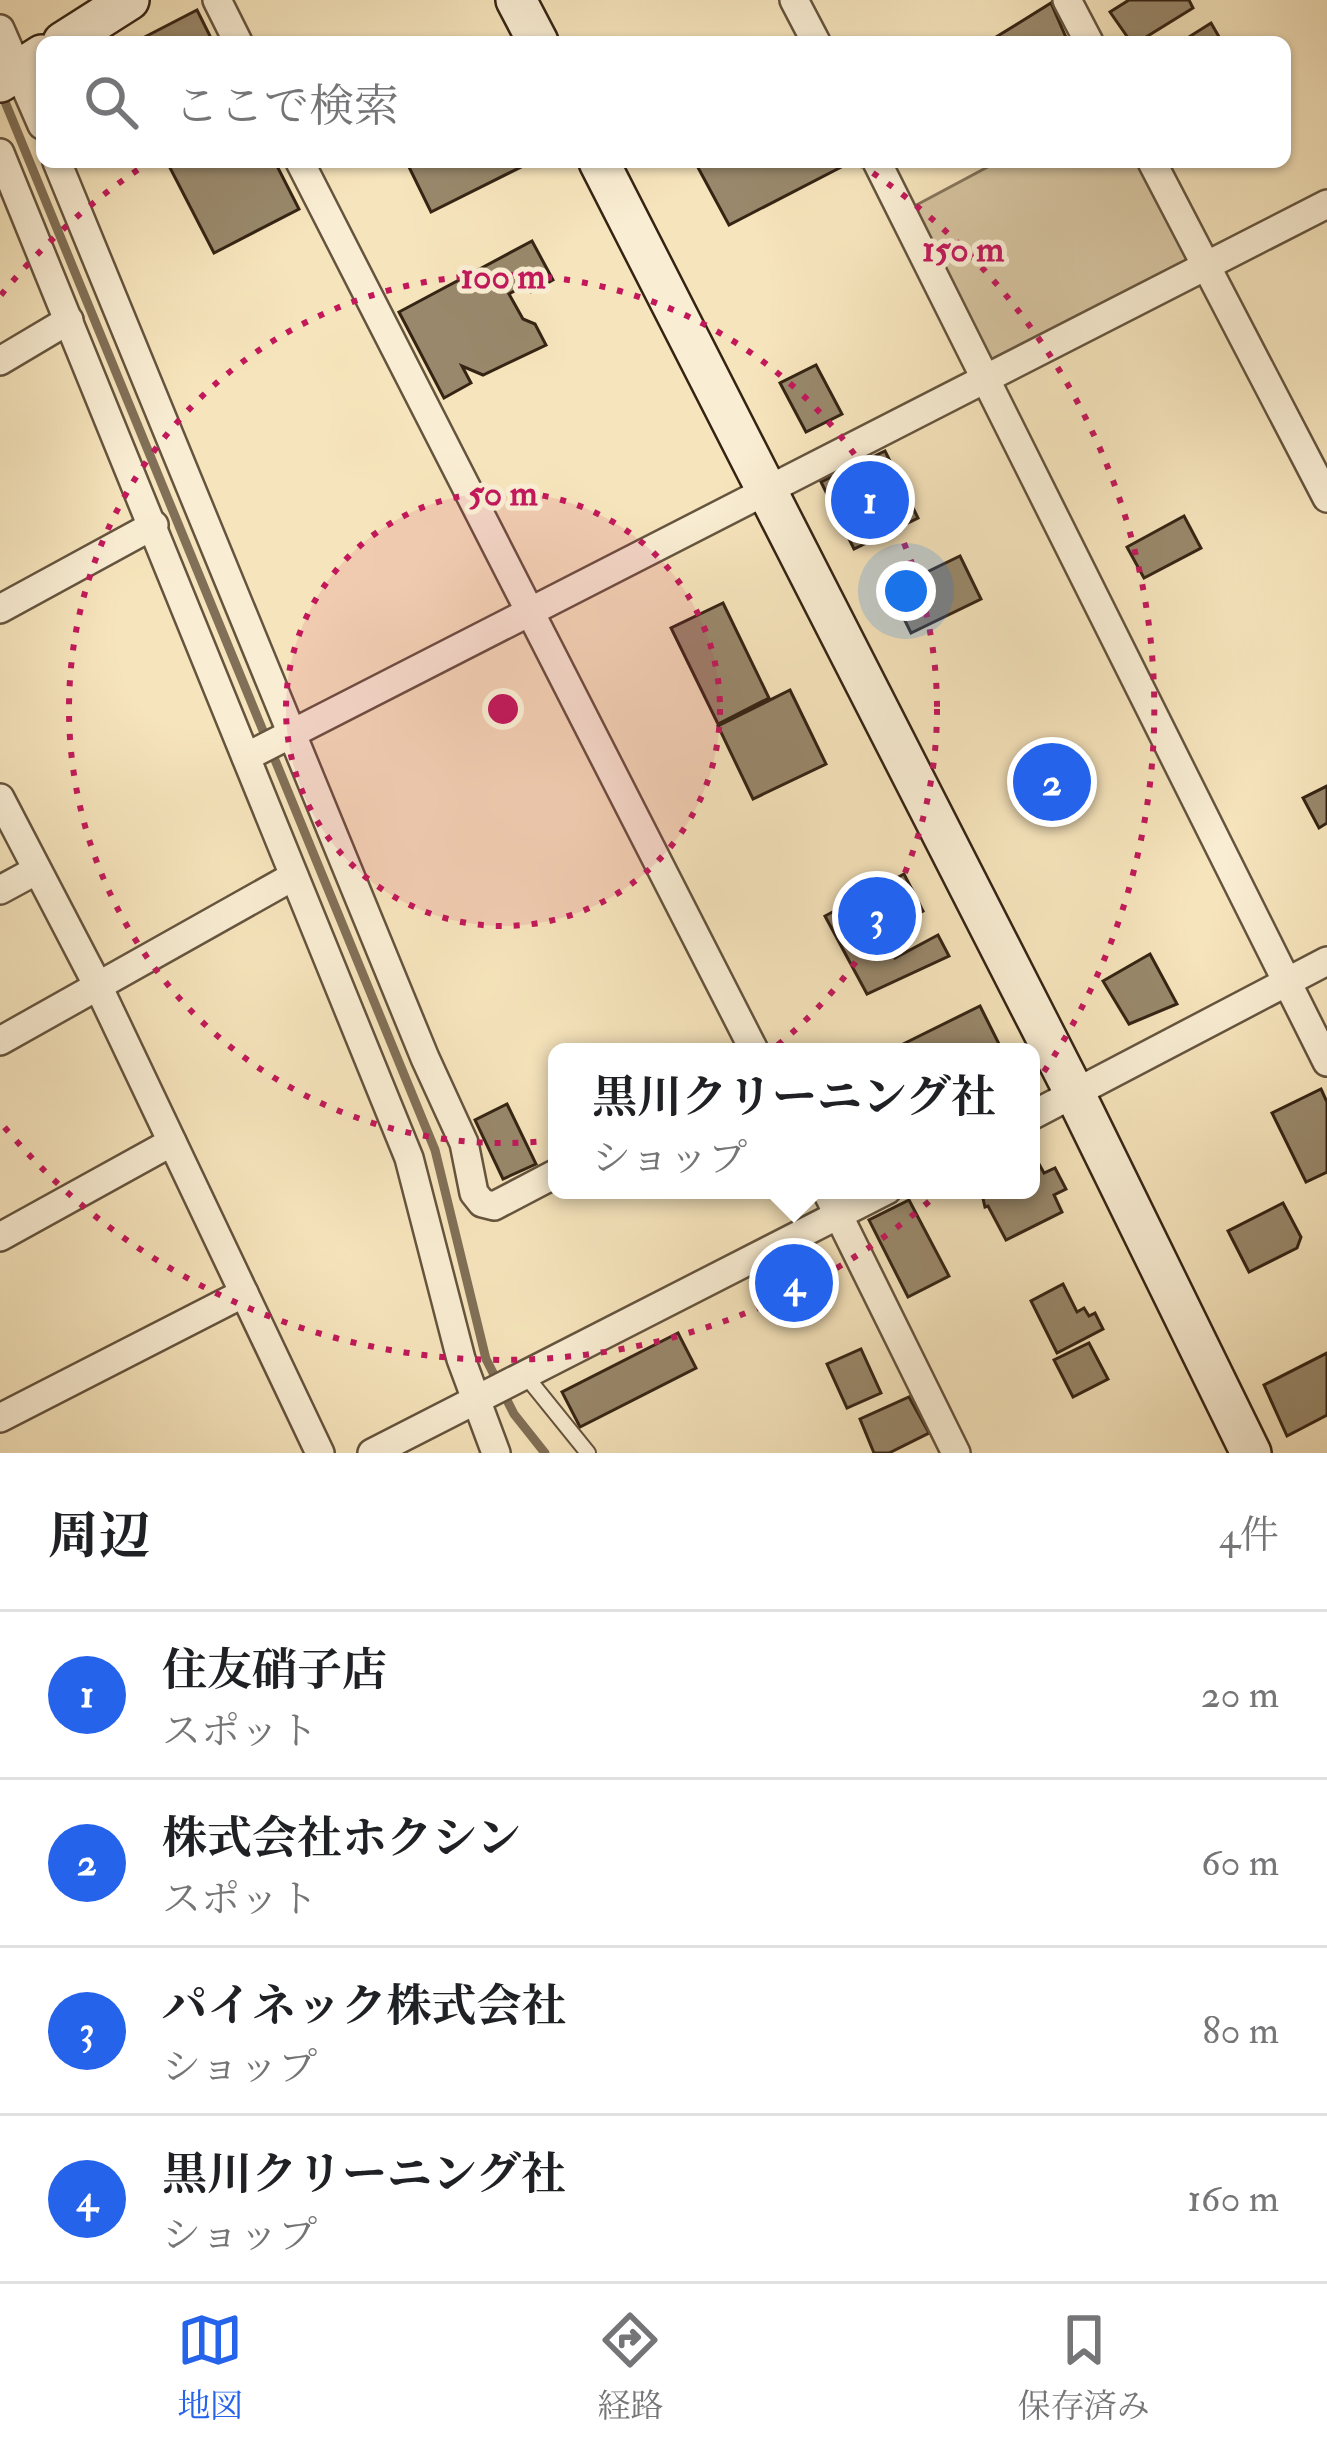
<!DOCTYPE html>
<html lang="ja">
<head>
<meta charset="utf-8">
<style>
	body { margin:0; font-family:"IM FELL Double Pica","Noto Serif JP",serif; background:#f6f6f6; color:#202124 }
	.you { position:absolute; left:906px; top:591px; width:42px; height:42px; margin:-30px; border:9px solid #fff; border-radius:50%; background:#1a73e8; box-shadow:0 0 0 18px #1a73e833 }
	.badge { display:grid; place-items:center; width:78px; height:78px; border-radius:50%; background:#2563eb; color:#fff; font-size:39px; font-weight:700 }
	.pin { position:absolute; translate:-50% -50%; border:6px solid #fff; box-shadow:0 3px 12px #0006 }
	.popup { position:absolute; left:548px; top:1043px; width:492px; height:156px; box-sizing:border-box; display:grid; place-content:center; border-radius:18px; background:#fff; filter:drop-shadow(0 3px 9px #0005); font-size:39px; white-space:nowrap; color:#757577 }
	.popup b { font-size:45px; color:#202124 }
	.popup::after { content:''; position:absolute; left:50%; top:100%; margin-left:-24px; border:24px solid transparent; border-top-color:#fff }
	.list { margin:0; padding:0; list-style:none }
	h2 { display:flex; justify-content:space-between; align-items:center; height:156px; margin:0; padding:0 48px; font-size:51px }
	h2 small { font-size:39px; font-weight:400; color:#757577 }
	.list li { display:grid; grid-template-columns:78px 1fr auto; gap:36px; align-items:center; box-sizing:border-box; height:168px; padding:0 48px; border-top:3px solid #e0e0e0 }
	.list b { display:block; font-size:45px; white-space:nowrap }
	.list p { margin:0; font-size:39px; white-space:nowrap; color:#757577 }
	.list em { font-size:39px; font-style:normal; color:#757577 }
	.icon { flex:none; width:66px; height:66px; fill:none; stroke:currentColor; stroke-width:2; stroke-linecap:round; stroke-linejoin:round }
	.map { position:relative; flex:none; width:1327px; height:1453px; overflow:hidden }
	.search { position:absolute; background:#fff; box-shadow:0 3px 9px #0004; left:36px; right:36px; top:36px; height:132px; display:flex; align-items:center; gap:30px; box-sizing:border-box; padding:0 42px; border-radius:18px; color:#757577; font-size:45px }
	.sheet { height:828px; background:#fff }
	nav { display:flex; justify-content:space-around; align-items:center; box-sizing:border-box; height:168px; border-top:3px solid #e0e0e0; background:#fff; font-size:33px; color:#757577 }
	nav a { display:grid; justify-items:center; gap:6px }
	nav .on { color:#2563eb }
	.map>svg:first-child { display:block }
</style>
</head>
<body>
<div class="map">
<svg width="1327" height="1453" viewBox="0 0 1327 1453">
	<rect width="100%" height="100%" fill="#f6e4bc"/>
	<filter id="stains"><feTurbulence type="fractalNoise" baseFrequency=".00167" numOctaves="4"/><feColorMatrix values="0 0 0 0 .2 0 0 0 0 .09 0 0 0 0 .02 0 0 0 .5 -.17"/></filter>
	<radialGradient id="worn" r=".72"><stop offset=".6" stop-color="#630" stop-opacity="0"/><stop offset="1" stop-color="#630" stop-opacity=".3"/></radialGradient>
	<path fill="#d5c39f" stroke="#85745a" stroke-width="3" d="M997,162H1137L1192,268L992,370L907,210Z"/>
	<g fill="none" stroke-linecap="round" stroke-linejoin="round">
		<path stroke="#817057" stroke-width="9" d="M1,92L435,1150L486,1359L514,1414L545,1453"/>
	</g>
	<g fill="#99886b" stroke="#352414" stroke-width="3">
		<path d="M1129,0H1189L1193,8L1138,42H1131L1110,12Z"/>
		<path d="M1051,3L1068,42H988Z"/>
		<path d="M197,10L213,42H135Z"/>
		<path d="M1211,23L1222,42H1181Z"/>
		<path d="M167,162H275L299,209L214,253Z"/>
		<path d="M521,162L523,166L431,212L407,163Z"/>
		<path d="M695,162H851L729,225Z"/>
		<path d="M532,241L553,280L531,292L527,284L509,294L523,319L535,324L546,345L483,375L462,366L471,383L444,398L399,312Z"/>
		<path d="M816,365L842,414L806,432L780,383Z"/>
		<path d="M885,451L918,518L854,549L821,482Z"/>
		<path d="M1184,516L1201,548L1144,578L1127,547Z"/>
		<path d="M960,556L981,599L911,633L890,590Z"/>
		<path d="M723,603L769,698L718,724L671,628Z"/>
		<path d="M790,690L826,764L753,799L718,726Z"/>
		<path d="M1064,749L1086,791L1039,816L1017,774Z"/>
		<path d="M1327,786V823L1319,828L1303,798Z"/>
		<path d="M904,874L923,911L882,933L895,958L938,935L949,956L867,994L825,916Z"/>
		<path d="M1150,954L1177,1004L1129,1024L1103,981Z"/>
		<path d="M980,1006L1003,1052H900L897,1047Z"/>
		<path d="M1321,1089L1327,1102V1172L1306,1182L1272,1113Z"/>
		<path d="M507,1104L536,1164L503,1179L475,1120Z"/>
		<path d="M1034,1155L1044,1173L1055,1168L1066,1189L1054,1195L1062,1212L1006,1240L988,1206L985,1207L981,1190H1031V1156Z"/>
		<path d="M909,1200L949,1276L908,1297L869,1220Z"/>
		<path d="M1283,1203L1301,1237L1297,1248L1249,1272L1228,1231Z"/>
		<path d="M1063,1284L1077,1312L1084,1308L1089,1316L1095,1313L1103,1329L1057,1353L1031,1301Z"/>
		<path d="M678,1333L696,1368L580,1427L562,1392Z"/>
		<path d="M1089,1343L1108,1379L1073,1397L1054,1360Z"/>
		<path d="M861,1349L881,1393L847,1408L827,1364Z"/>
		<path d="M1327,1353V1415L1287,1436L1264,1385Z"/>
		<path d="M909,1397L929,1433L889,1453H874L860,1419Z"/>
	</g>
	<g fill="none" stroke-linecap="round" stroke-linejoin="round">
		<defs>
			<path id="lane" d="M525,1375L588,1453"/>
			<g id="street">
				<path d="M217,0L238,42"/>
				<path d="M794,0L816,42"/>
				<path d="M1067,0L1089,42"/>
				<path d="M0,29L42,125"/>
				<path d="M0,153L409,1158L461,1359L496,1453"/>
				<path d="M57,162L425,1058L464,1143L474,1193L482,1203L494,1206L557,1173"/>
				<path d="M300,162L755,1052"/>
				<path d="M877,162L1327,1062"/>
				<path d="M1152,162L1327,498"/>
				<path d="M0,361L69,320"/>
				<path d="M0,609L154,525"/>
				<path d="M246,757L1327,204"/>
				<path d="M0,798L98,986L320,1453"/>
				<path d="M0,890L37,870"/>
				<path d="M0,1041L294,876"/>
				<path d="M1031,1116L1327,961"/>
				<path d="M826,1190L956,1453"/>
				<path d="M0,1237L172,1142"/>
				<path d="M0,1418L244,1293"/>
				<path d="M372,1453L887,1190"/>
			</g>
			<g id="secondary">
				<path d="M516,0L538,42"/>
				<path d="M63,42L129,0"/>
				<path d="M0,82L42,55"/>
				<path d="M599,162L1075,1094L1251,1453"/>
			</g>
		</defs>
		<use href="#lane" stroke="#65543e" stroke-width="18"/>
		<use href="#street" stroke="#65543e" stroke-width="32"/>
		<use href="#secondary" stroke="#352414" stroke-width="44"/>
		<use href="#lane" stroke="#f9edd3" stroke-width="14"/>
		<use href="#street" stroke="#f9edd3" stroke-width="27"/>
		<use href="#secondary" stroke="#f9edd3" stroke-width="39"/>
	</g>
	<circle cx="503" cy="709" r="217" fill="#c2185b" fill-opacity=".12"/>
	<g fill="none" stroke="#c2185b" stroke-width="6" stroke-dasharray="6 12">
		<circle cx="503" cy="709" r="217"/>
		<circle cx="503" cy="709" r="434"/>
		<path d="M1 295A651 651 0 0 1 148 163M858 163A651 651 0 1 1 1 1123"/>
	</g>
	<circle cx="503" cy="709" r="18" fill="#c2185b" stroke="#f9edd3" stroke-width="6"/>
	<g font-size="36" text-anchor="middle" font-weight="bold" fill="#c2185b" stroke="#f9edd3" stroke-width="10" stroke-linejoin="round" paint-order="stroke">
		<text x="963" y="261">150 m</text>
		<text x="503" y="288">100 m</text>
		<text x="503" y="505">50 m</text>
	</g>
	<rect width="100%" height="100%" filter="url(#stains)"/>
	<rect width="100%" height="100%" fill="url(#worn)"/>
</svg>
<div class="you"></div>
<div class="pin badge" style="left:870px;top:500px">1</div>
<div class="pin badge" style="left:1052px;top:782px">2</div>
<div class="pin badge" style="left:877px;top:916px">3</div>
<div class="pin badge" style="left:794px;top:1283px">4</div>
<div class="popup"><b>黒川クリーニング社</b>ショップ</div>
<div class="search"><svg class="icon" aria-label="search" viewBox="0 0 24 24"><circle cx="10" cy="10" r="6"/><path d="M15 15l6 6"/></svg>ここで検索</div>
</div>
<section class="sheet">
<h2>周辺<small>4件</small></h2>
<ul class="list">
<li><span class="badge">1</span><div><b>住友硝子店</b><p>スポット</p></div><em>20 m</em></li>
<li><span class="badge">2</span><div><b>株式会社ホクシン</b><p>スポット</p></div><em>60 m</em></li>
<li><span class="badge">3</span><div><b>パイネック株式会社</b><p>ショップ</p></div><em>80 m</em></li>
<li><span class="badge">4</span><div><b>黒川クリーニング社</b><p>ショップ</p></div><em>160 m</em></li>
</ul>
</section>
<nav>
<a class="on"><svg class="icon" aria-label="map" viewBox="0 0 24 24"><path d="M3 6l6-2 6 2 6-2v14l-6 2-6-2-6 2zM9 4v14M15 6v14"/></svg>地図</a>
<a><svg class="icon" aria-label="directions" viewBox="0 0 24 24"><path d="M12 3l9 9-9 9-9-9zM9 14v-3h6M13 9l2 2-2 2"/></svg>経路</a>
<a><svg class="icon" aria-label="saved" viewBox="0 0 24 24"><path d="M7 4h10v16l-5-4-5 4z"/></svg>保存済み</a>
</nav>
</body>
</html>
